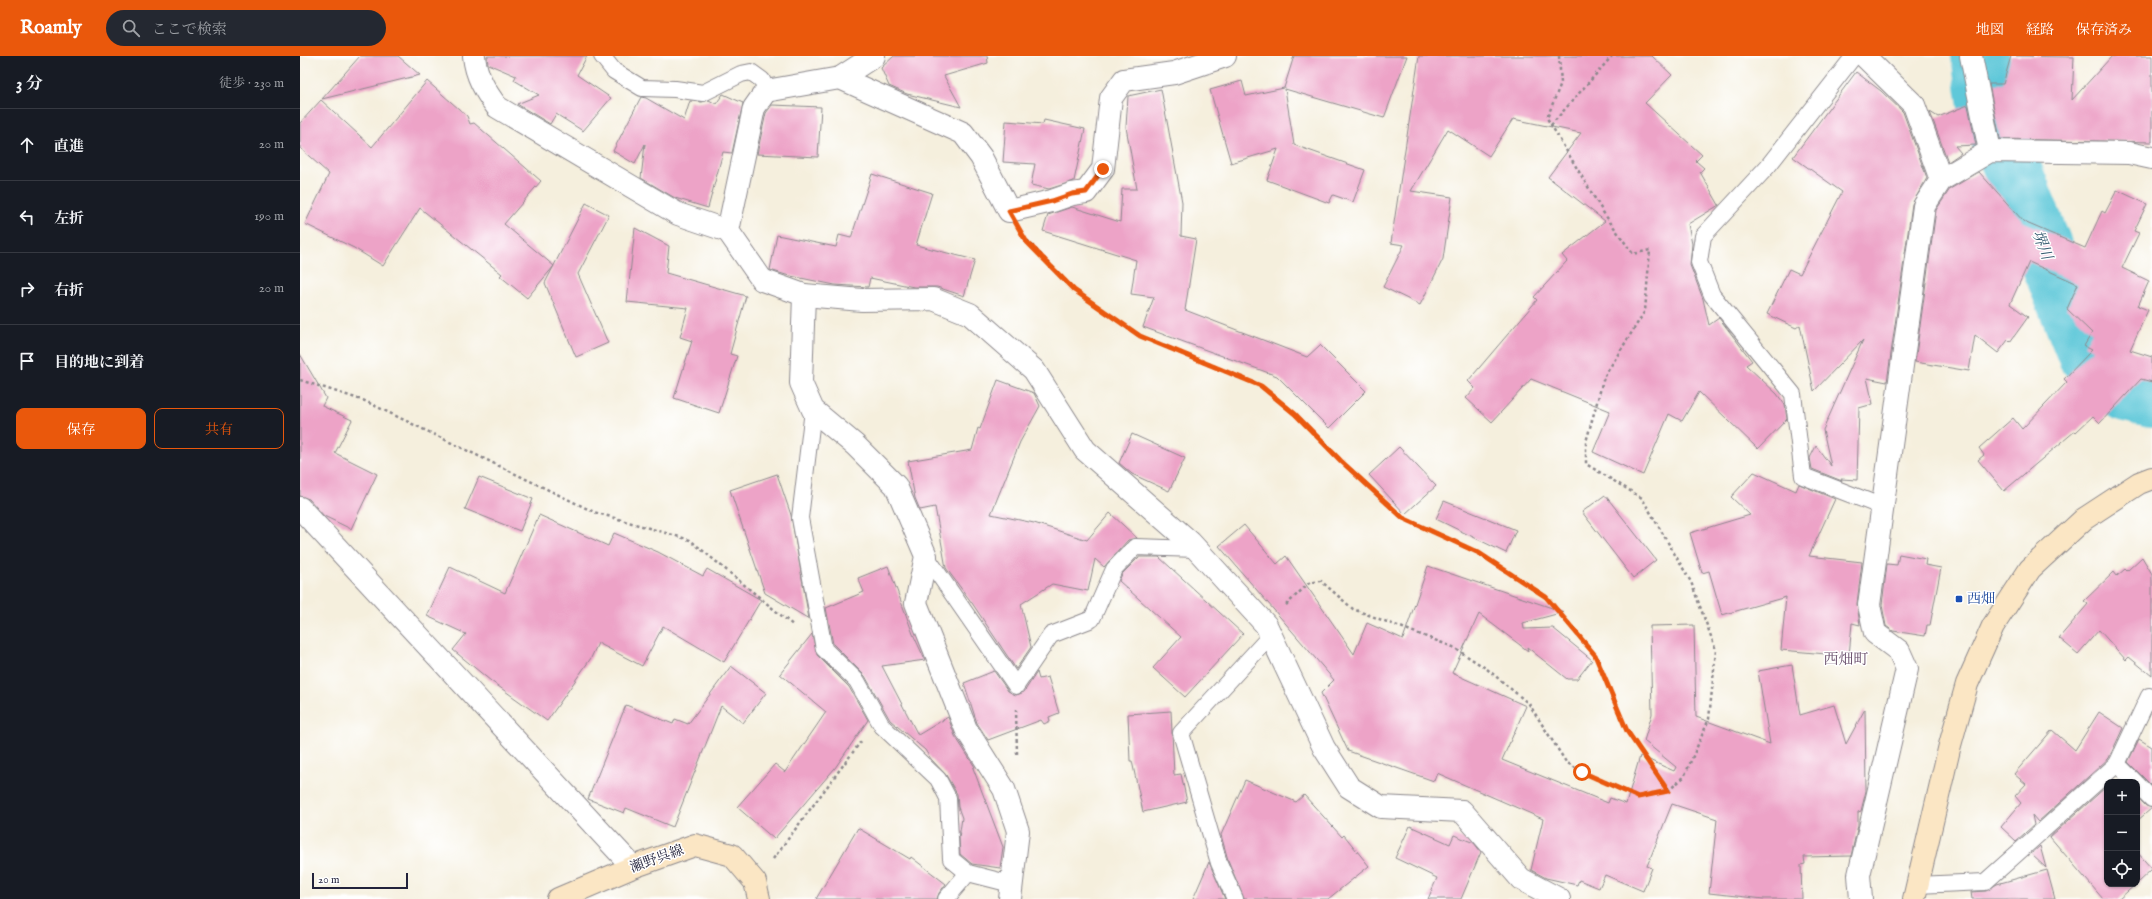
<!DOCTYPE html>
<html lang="ja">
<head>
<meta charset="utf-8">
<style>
	body { margin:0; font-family:"IM FELL English","Noto Serif JP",serif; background:#242831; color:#f1f3f6 }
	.controls { position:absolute; right:12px; bottom:12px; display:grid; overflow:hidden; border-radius:8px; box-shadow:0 1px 3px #0004 }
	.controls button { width:36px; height:36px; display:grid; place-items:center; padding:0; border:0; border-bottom:1px solid #363941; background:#171b24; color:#f1f3f6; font:20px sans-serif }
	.scale { position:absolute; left:12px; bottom:10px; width:96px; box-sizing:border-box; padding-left:4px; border:2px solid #22223b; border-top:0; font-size:11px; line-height:14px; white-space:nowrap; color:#22223b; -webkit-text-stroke:3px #fff; paint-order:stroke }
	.stop { position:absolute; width:12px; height:12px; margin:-9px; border:3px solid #ea580c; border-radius:50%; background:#fff }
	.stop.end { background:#ea580c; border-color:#fff; box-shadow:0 1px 4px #0008 }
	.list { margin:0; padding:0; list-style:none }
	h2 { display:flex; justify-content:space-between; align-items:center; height:52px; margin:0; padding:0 16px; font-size:17px }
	h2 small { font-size:13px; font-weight:400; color:#9ea1a6 }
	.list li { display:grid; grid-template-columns:26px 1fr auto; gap:12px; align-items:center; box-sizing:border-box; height:72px; padding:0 16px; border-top:1px solid #363941 }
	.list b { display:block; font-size:15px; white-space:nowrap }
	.list em { font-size:13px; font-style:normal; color:#9ea1a6 }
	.actions { display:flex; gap:8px; padding:12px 16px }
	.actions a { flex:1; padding:9px 0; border:1px solid #ea580c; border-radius:8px; text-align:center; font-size:14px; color:#ea580c }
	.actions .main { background:#ea580c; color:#fff }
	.icon { flex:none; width:22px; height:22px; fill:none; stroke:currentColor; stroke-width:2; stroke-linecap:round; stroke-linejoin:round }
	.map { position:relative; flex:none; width:1852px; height:843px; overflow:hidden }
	header { display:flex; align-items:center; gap:24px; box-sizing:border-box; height:56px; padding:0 20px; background:#ea580c; color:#fff }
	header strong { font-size:19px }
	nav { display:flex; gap:22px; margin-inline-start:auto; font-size:14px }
	.search { width:280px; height:36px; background:#242831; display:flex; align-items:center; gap:10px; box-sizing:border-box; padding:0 14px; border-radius:22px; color:#9ea1a6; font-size:15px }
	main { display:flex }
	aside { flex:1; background:#171b24 }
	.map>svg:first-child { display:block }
</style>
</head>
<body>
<header>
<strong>Roamly</strong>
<div class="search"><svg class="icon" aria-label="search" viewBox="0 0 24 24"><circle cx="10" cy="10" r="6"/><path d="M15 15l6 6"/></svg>ここで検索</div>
<nav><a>地図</a><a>経路</a><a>保存済み</a></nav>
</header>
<main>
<aside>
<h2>3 分<small>徒歩 · 230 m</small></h2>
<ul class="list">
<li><svg class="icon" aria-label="ahead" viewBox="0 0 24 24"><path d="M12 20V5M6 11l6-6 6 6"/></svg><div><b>直進</b></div><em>20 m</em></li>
<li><svg class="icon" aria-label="left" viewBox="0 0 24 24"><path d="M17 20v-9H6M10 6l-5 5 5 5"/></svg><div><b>左折</b></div><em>190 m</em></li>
<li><svg class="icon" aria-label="right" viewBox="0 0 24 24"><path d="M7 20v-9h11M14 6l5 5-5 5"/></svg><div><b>右折</b></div><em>20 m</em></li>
<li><svg class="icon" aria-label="arrive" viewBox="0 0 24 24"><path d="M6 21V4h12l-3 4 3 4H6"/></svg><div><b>目的地に到着</b></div></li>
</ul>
<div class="actions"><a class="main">保存</a><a>共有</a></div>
</aside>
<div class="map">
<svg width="1852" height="843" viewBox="0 0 1852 843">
	<rect width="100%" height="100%" fill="#fff"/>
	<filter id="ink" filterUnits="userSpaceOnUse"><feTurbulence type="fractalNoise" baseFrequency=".025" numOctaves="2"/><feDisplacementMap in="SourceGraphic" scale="8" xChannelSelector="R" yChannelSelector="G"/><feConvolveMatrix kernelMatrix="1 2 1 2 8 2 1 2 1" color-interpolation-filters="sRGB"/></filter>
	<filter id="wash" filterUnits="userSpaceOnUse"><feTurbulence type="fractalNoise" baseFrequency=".012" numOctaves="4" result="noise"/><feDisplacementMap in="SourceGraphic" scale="16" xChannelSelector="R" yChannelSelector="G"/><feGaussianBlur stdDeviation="0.9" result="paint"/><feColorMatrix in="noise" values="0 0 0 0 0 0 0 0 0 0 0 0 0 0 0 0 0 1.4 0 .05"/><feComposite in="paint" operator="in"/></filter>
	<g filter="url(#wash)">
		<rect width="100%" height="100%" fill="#f5efdd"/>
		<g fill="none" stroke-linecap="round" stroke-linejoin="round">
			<path stroke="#5ec8d9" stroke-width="58" d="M1680,0L1687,49L1786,298L1826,337L1852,343"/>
		</g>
		<g id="blocks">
			<g fill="#eda3c7">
				<path d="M60,0H98L120,19L22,43Z"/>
				<path d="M187,0H287L277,19L311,42L283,75L256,58L250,68L217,48L239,39L214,24L216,20L188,8Z"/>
				<path d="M594,0H687L688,7L644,20L661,51L607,38L589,30L581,12Z"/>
				<path d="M994,0H1107L1084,62L985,33L994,89L1065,114L1053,146L1033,139L1029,147L967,124L978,93L931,107L910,34L942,25L946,40L984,32Z"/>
				<path d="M1119,0H1352L1372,19L1345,47L1402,99L1396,105L1404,112L1400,116L1419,149L1388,168L1392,188L1390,209L1403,243L1409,269L1419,262L1452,305L1446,309L1477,338L1485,349L1487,363L1458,393L1399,336L1382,365L1369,358L1343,419L1293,396L1310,355L1231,323L1192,366L1166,342L1175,332L1168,325L1237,244L1234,241L1267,205L1262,199L1305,165L1248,121L1281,77L1213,63L1189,100L1148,73L1111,135L1152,141L1143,203L1120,249L1083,231L1104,189L1091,187Z"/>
				<path d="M1711,0L1774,1L1772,44L1812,0H1852V86L1700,83L1689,28H1703Z"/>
				<path d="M1556,16L1581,35L1603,56L1627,122L1612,148L1587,326L1567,322L1573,348L1559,352L1557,424L1541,423L1542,425L1512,413L1510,402L1516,390L1531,410L1523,374L1563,284L1514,335L1500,269L1496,272L1467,258L1489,213L1500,218L1542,136L1493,101Z"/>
				<path d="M127,25L167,60L170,68L174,67L241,125L204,168L254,210L227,242L200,220L202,218L120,152L83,210L54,192L5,168L29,118L0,92V67L21,44L72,91Z"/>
				<path d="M861,33L882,146L881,180L896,183L885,254L1007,301L1020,289L1066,335L1029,372L977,320L843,271L854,241L831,238L836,204L743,175L748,159L772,151L820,166L822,133H837L826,71L828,40Z"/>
				<path d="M423,38L443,47L432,97L423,96L408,152L375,142L341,122L345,88L335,108L313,95L341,41L346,42L384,64L390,45L402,46L409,44L416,48Z"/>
				<path d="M472,49L521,51L518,101L457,98L466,57Z"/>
				<path d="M1668,49L1676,89L1655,90L1661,97L1648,106L1630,56L1638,61Z"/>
				<path d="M744,64L785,73L774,125L749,133L731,129L735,108L703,106L706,65L743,68Z"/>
				<path d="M1679,116L1724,166L1785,192L1802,155L1805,157L1817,134L1847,148L1834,175L1839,177L1822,212L1849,225L1838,250L1848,254L1830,294L1852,301V326L1841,323L1800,367L1793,360L1776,376L1775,375L1704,435L1678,404L1684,399L1679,392L1713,362L1722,373L1767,326L1764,323L1792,294L1784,290L1792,277L1767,253L1778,228L1729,206L1710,248L1728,261L1710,286L1708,284L1698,297L1675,279L1669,315L1615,306L1636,154L1650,133Z"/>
				<path d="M572,118L632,137L616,189L675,204L664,240L637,231H614L570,222L568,231L535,229L486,219L470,214L477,179L536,191L539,179L551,182Z"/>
				<path d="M286,147L309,159L278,218L308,287L276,301L245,227Z"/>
				<path d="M335,172L369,190L366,217L446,240L430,298L437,300L419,357L374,342L392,285L380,281L388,252L327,246Z"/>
				<path d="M0,298L26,342L22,350L52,364L35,397L77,418L51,473L24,460L9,443L0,440Z"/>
				<path d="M698,324L734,337L740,350L720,386L691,458L734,467L787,484L810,457L837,482L828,484L804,511L795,503L788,535L752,528L721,548L731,591L716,613L672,547L646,512L635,451L620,454L615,442L608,405L672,394L678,372L680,373Z"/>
				<path d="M832,378L885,402L869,435L832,418L819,407Z"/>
				<path d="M1099,391L1136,430L1105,458L1069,419Z"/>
				<path d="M1454,416L1496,435L1499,428L1535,443L1509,500L1562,506L1557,548L1560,569L1552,567L1549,600L1481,594L1486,541L1422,559L1409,515L1402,517L1390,477L1450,459L1431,441Z"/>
				<path d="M477,418L491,459L509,563L465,537L430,434Z"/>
				<path d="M179,421L233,443L220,475L165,453Z"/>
				<path d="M1305,439L1356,504L1333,522L1282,456Z"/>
				<path d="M1144,445L1216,474L1206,497L1136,463Z"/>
				<path d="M239,459L308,490L314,477L358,496L403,520L407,513L461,544L424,606L363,570L342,610L298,587L291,602L247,665L191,625L153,594L166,578L127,560L150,511L205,537Z"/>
				<path d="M944,469L977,508L986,500L1054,598L1067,567L1103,583L1128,510L1264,556L1223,567L1224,573L1253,572L1292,604L1277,623H1267L1227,591L1228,595L1179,558L1152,617L1226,650L1202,704L1308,747L1310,742L1326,748L1340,700L1374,715L1376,711L1344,685L1352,658L1350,570L1394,569L1396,661L1470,688L1458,615L1492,609L1500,659L1534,649L1546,688L1565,653L1566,735L1561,755L1558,756V769L1551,800L1504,801L1505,808L1501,809L1502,843H1464L1409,837L1417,763L1372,748L1347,810L1352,812L1343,835L1305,819L1299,832L1279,824L1277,829L1246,822L1231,814L1243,763L1137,717L1134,725L1048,695L1021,637L1034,624L919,490Z"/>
				<path d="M1599,498L1626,503L1625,509L1641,512L1630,569H1627L1625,580L1593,575L1586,570L1582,549L1587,508L1597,509Z"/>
				<path d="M839,501H859L943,578L885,641L853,612L881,581L819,525L822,518Z"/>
				<path d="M1842,501L1852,518V620L1829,601L1826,604L1799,574L1778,598L1759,582L1788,548L1784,545L1814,516L1817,520L1825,513L1827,515Z"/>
				<path d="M588,510L613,578L625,604L582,610L618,679L648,661L655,680L675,711L673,712L703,791L700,812L672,808L660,798L659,782L662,762L658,751L657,738L646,719L631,703L625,694L590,664L565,620L533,588L526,552L564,536L558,522Z"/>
				<path d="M512,578L517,599L549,631L568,664L535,712L474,783L437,751L475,708L485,716L526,656L480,618Z"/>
				<path d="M431,610L466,637L443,667L421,650L373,771L326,752L324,757L288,743L326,649L373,668L375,663L388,668Z"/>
				<path d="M694,615L708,635L716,639L724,636L737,616L739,623L748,621L759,657L749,661L750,665L744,668L741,664L688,684L677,667L664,627Z"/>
				<path d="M871,655L874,719L881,718L887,746L843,756L832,705H830L828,658Z"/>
				<path d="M1799,656L1823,672L1809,702L1738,766L1732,759L1734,769L1716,785L1701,771L1721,747L1715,740L1726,728L1714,718L1752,674L1775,694Z"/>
				<path d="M1839,683L1852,691V730L1828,706Z"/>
				<path d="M945,724L996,746L1004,739L1042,781L1044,779L1069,810L1028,843H944L928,804L921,779Z"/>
				<path d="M1807,730V828H1836L1819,843H1803L1750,781Z"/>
				<path d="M1837,741L1846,750L1852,752L1837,765Z"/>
				<path d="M1110,770L1150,788L1154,779L1174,787L1181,796L1161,843H1128L1137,822L1095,802Z"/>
				<path d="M558,772L610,803L611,801L646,828L639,837L637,843H516Z"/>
				<path d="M1740,790L1746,812L1731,798Z"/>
				<path d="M1837,796L1852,813L1837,827Z"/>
				<path d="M909,806L925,843H893Z"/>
				<path d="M1747,814L1755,843H1672L1671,836L1686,835L1697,828Z"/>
			</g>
		</g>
	</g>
	<g filter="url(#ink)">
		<use href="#blocks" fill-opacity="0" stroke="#8c888c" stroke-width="1"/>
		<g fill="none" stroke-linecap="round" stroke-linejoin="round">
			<defs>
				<g id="lane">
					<path d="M302,0L314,15L342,32L375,33L403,37L441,18L451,16L462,24L466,35"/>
					<path d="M1554,0L1468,110L1403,180L1399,206L1412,239L1493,338L1503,420L1583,451"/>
					<path d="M513,354L500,462L524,593L557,625L582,670L638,723L648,742L651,803L668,817L711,828"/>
					<path d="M626,500L716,630L751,579L792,563L814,513L835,491L897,493"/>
					<path d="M1817,708L1835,726"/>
					<path d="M1837,728L1852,743"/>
					<path d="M1617,829L1685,826L1817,708L1849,640"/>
					<path d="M646,843L668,817"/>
					<path d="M935,843L919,807L881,677L971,579"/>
				</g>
				<g id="street">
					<path d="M174,0C176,20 185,35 197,51L378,158L428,175"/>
					<path d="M574,0L540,22L466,35L454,52L428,175L462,224L504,239L562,244L633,243L670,258L734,314L785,394L890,486L966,569L1024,692L1049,731L1081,751L1162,755L1221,823L1259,843"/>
					<path d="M1564,0L1614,49L1641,124"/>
					<path d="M1671,0L1690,95"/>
					<path d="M540,22L663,77L681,101L709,155L752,145L772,138L786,136L803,113L811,42L824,24L874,17L925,0"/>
					<path d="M504,239L501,327L513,354L555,389L596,430L626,500L616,547L666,673L704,733L718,775L710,843"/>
					<path d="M0,452L333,811"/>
					<path d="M1561,843L1559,819L1607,613L1599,595L1575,577L1569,549L1624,150L1641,124L1690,95L1829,97L1852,102"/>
				</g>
				<g id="secondary">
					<path d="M258,843L333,811L395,789L432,799L455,826L459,843"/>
					<path d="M1614,843L1650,689L1667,628L1693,570L1730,513L1784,463L1839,427L1852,422"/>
				</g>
			</defs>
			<use href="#lane" stroke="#8c888c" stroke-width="18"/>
			<use href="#street" stroke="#8c888c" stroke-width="24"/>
			<use href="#secondary" stroke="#8c888c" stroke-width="24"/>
			<g stroke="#8c888c" stroke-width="2.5" stroke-dasharray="3 3" stroke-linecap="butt">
				<path d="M1251,69L1312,0"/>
				<path d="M723,180L774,234L840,280L961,330L995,358L1041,405L1103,462L1179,497L1246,541L1295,599L1327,675L1368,735"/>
				<path d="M0,324L65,345L294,456L390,484L494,570"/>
				<path d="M986,549L1009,527L1021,525L1053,553L1153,591L1187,613L1229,648L1266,706L1282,716L1338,741L1368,735L1384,721L1409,663L1416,594L1391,526L1342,442L1286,408V386L1304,321L1345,255L1350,194L1333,198L1303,156L1247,62L1261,27L1259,0"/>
				<path d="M716,653L717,698"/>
				<path d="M473,803L562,684"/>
			</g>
			<use href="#lane" stroke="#fff" stroke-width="16"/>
			<use href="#street" stroke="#fff" stroke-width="22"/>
			<use href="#secondary" stroke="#fbe6c4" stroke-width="22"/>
		</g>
	</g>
	<g fill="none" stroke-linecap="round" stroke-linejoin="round" filter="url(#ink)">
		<path stroke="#ea580c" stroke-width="5" d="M803,113L786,136L772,138L752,145L709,155L726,185L774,234L840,280L961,330L995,358L1041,405L1103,462L1179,497L1246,541L1295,599L1327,675L1368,735L1338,741L1282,716"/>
	</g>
	<rect fill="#1a4fb4" stroke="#fff" stroke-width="1.5" x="1655" y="539" width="8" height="8" rx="2"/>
	<g text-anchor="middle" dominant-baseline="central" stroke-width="3" stroke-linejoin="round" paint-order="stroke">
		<g font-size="14" fill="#164399" stroke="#fff" text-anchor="start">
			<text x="1667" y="543">西畑</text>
		</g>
		<g font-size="14" fill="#22223b" stroke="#fff">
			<text transform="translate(357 803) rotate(-20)">瀬野呉線</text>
		</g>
		<g font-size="15" font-style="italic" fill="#375c72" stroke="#fff">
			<text transform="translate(1742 189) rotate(68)">堺川</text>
		</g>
		<g font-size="15" fill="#694f6c" stroke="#fff">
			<text x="1546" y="603">西畑町</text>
		</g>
	</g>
</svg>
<div class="controls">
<button>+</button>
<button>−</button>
<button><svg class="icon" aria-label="locate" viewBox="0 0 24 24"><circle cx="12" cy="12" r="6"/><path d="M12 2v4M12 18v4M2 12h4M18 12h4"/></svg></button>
</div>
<div class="scale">20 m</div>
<div class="stop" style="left:1282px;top:716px"></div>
<div class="stop end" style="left:803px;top:113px"></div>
</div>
</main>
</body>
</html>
